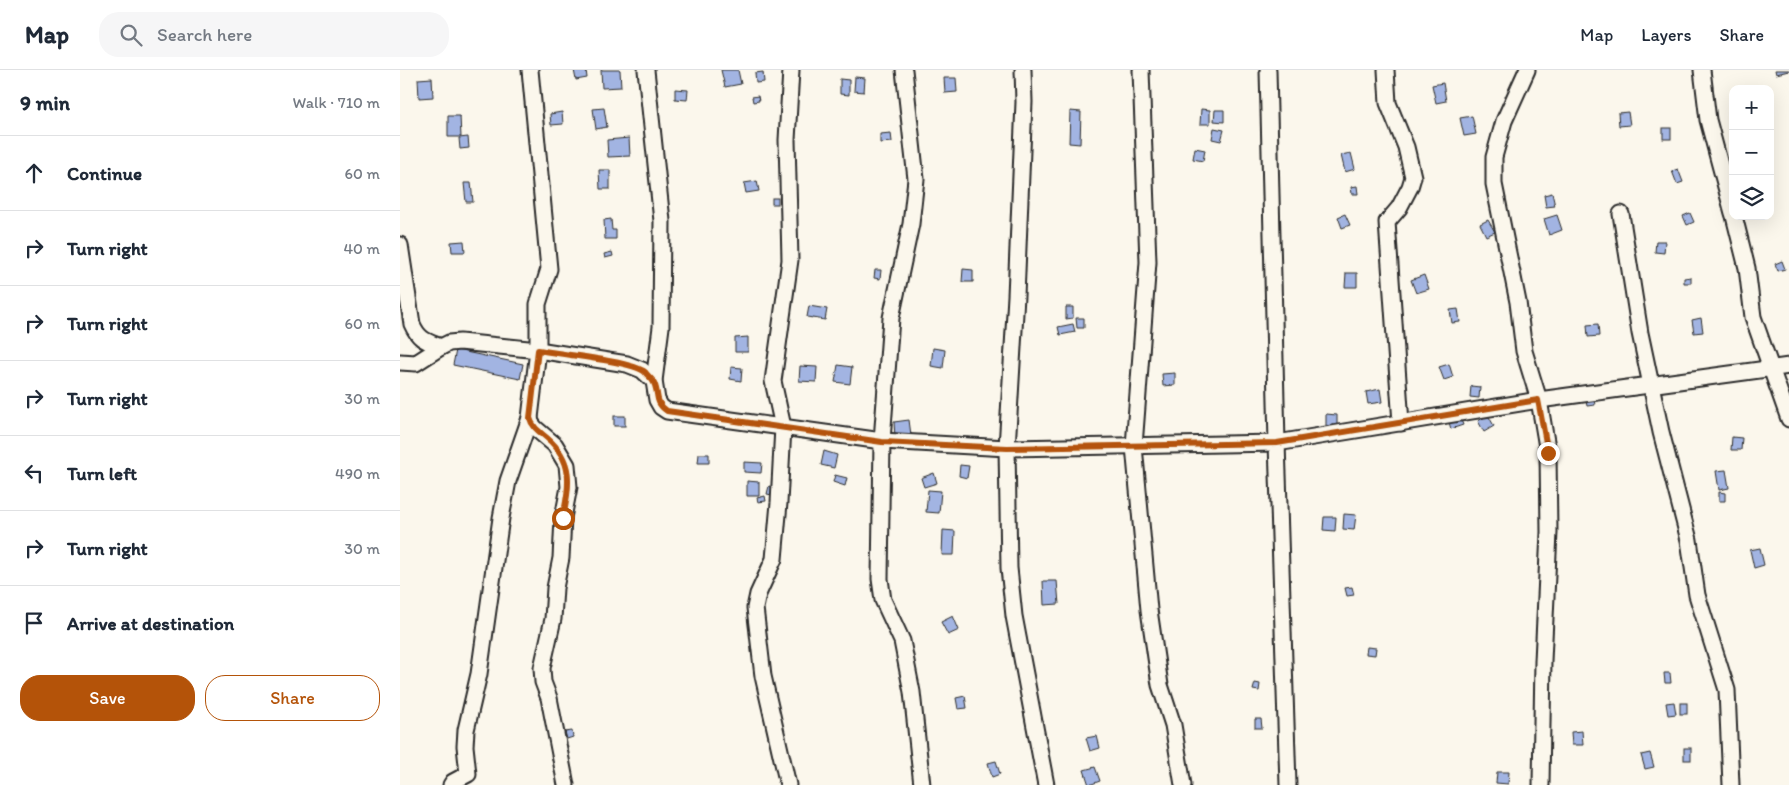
<!DOCTYPE html>
<html lang="en">
<head>
<meta charset="utf-8">
<style>
	body { margin:0; font-family:Itim,sans-serif; background:#f6f6f7; color:#1f2937 }
	.controls { position:absolute; right:15px; top:15px; display:grid; overflow:hidden; border-radius:10px; box-shadow:0 5px 20px #0002 }
	.controls button { width:45px; height:45px; display:grid; place-items:center; padding:0; border:0; border-bottom:1px solid #e0e1e3; background:#fff; color:#1f2937; font:25px sans-serif }
	.stop { position:absolute; width:15px; height:15px; margin:-11px; border:4px solid #b45309; border-radius:50%; background:#fff }
	.stop.end { background:#b45309; border-color:#fff; box-shadow:0 1px 5px #0008 }
	.list { margin:0; padding:0; list-style:none }
	h2 { display:flex; justify-content:space-between; align-items:center; height:65px; margin:0; padding:0 20px; font-size:21px }
	h2 small { font-size:16px; font-weight:400; color:#747a83 }
	.list li { display:grid; grid-template-columns:32px 1fr auto; gap:15px; align-items:center; box-sizing:border-box; height:75px; padding:0 20px; border-top:1px solid #e0e1e3 }
	.list b { display:block; font-size:19px; white-space:nowrap }
	.list em { font-size:16px; font-style:normal; color:#747a83 }
	.actions { display:flex; gap:10px; padding:15px 20px }
	.actions a { flex:1; padding:11px 0; border:1px solid #b45309; border-radius:20px; text-align:center; font-size:18px; color:#b45309 }
	.actions .main { background:#b45309; color:#fff }
	.icon { flex:none; width:28px; height:28px; fill:none; stroke:currentColor; stroke-width:2; stroke-linecap:round; stroke-linejoin:round }
	.map { position:relative; flex:none; width:1389px; height:715px; overflow:hidden }
	header { display:flex; align-items:center; gap:30px; box-sizing:border-box; height:70px; padding:0 25px; background:#fff; border-bottom:1px solid #e0e1e3 }
	header strong { font-size:24px }
	nav { display:flex; gap:28px; margin-inline-start:auto; font-size:18px }
	.search { width:350px; height:45px; background:#f6f6f7; display:flex; align-items:center; gap:12px; box-sizing:border-box; padding:0 18px; border-radius:20px; color:#747a83; font-size:19px }
	main { display:flex }
	aside { flex:1; background:#fff }
	.map>svg:first-child { display:block }
</style>
</head>
<body>
<header>
<strong>Map</strong>
<div class="search"><svg class="icon" aria-label="search" viewBox="0 0 24 24"><circle cx="10" cy="10" r="6"/><path d="M15 15l6 6"/></svg>Search here</div>
<nav><a>Map</a><a>Layers</a><a>Share</a></nav>
</header>
<main>
<aside>
<h2>9 min<small>Walk · 710 m</small></h2>
<ul class="list">
<li><svg class="icon" aria-label="ahead" viewBox="0 0 24 24"><path d="M12 20V5M6 11l6-6 6 6"/></svg><div><b>Continue</b></div><em>60 m</em></li>
<li><svg class="icon" aria-label="right" viewBox="0 0 24 24"><path d="M7 20v-9h11M14 6l5 5-5 5"/></svg><div><b>Turn right</b></div><em>40 m</em></li>
<li><svg class="icon" aria-label="right" viewBox="0 0 24 24"><path d="M7 20v-9h11M14 6l5 5-5 5"/></svg><div><b>Turn right</b></div><em>60 m</em></li>
<li><svg class="icon" aria-label="right" viewBox="0 0 24 24"><path d="M7 20v-9h11M14 6l5 5-5 5"/></svg><div><b>Turn right</b></div><em>30 m</em></li>
<li><svg class="icon" aria-label="left" viewBox="0 0 24 24"><path d="M17 20v-9H6M10 6l-5 5 5 5"/></svg><div><b>Turn left</b></div><em>490 m</em></li>
<li><svg class="icon" aria-label="right" viewBox="0 0 24 24"><path d="M7 20v-9h11M14 6l5 5-5 5"/></svg><div><b>Turn right</b></div><em>30 m</em></li>
<li><svg class="icon" aria-label="arrive" viewBox="0 0 24 24"><path d="M6 21V4h12l-3 4 3 4H6"/></svg><div><b>Arrive at destination</b></div></li>
</ul>
<div class="actions"><a class="main">Save</a><a>Share</a></div>
</aside>
<div class="map">
<svg width="1389" height="715" viewBox="0 0 1389 715">
	<rect width="100%" height="100%" fill="#fbf7ec"/>
	<filter id="ink" filterUnits="userSpaceOnUse"><feTurbulence type="fractalNoise" baseFrequency=".02" numOctaves="2"/><feDisplacementMap in="SourceGraphic" scale="10" xChannelSelector="R" yChannelSelector="G"/><feConvolveMatrix kernelMatrix="1 2 1 2 8 2 1 2 1" color-interpolation-filters="sRGB"/></filter>
	<g filter="url(#ink)">
		<g fill="#a2b4e2" stroke="#2b2b2b">
			<path d="M174,0H186L187,8L176,10Z"/>
			<path d="M201,0H220L221,17L202,18Z"/>
			<path d="M321,0H338L341,14L325,17Z"/>
			<path d="M1375,0H1389V1L1376,4Z"/>
			<path d="M363,2L364,12L356,13L355,3Z"/>
			<path d="M455,7L465,8L464,22L454,21Z"/>
			<path d="M32,8L33,27L19,28L18,9Z"/>
			<path d="M544,8H556L557,22L545,23Z"/>
			<path d="M440,9L449,10V25L440,24Z"/>
			<path d="M1043,13L1046,31L1036,33L1032,15Z"/>
			<path d="M275,19L288,20L287,30L275,29Z"/>
			<path d="M358,26L359,31L353,32L352,27Z"/>
			<path d="M204,38L207,57L196,59L193,39Z"/>
			<path d="M801,39L810,40V54H800Z"/>
			<path d="M815,40H824V52L814,51Z"/>
			<path d="M670,41L681,42L680,74L669,73Z"/>
			<path d="M162,42L163,54L151,55L150,44Z"/>
			<path d="M1228,42L1230,55L1219,56L1218,43Z"/>
			<path d="M48,46H60L61,67H48Z"/>
			<path d="M1072,46L1076,64L1064,66L1060,48Z"/>
			<path d="M814,58L824,60L821,71L812,69Z"/>
			<rect x="1263" y="58" width="8" height="11"/>
			<path d="M491,63L492,72L480,73V64Z"/>
			<path d="M68,67L69,78L60,79L59,68Z"/>
			<path d="M229,68L230,86L208,87L207,70Z"/>
			<path d="M795,78L805,80L803,91L793,89Z"/>
			<path d="M951,83L955,99L945,102L941,85Z"/>
			<path d="M1278,99L1283,112L1277,114L1272,101Z"/>
			<path d="M199,100H210V119H200Z"/>
			<path d="M357,111L359,121L346,123L344,113Z"/>
			<path d="M64,113H71L73,132H66Z"/>
			<path d="M957,116L958,124H952L951,117Z"/>
			<path d="M1152,123L1155,136L1146,137L1144,125Z"/>
			<rect x="372" y="128" width="6" height="6"/>
			<path d="M1290,143L1294,152L1287,155L1283,146Z"/>
			<path d="M945,144L950,155L942,158L938,147Z"/>
			<path d="M1157,145L1162,160L1149,165L1144,149Z"/>
			<path d="M211,149L212,160H216V169H205L204,150Z"/>
			<path d="M1088,150L1095,162L1086,166L1080,154Z"/>
			<path d="M64,171L65,182H52L51,172Z"/>
			<path d="M1256,171H1265L1264,183L1255,182Z"/>
			<path d="M212,182L213,186L205,188L204,184Z"/>
			<path d="M1382,191L1385,199L1378,201L1375,194Z"/>
			<path d="M563,199L573,200V212H562Z"/>
			<path d="M475,200H481L480,209L474,208Z"/>
			<path d="M946,203H957V217H945Z"/>
			<path d="M1024,205L1029,219L1016,223L1011,210Z"/>
			<path d="M1291,207V213H1284V208Z"/>
			<path d="M409,236L427,239L425,250L407,247Z"/>
			<path d="M666,237H673V248L666,249Z"/>
			<path d="M1058,239L1060,252L1052,253L1050,240Z"/>
			<path d="M676,248H684V258H677Z"/>
			<path d="M1301,248L1303,262L1294,263L1292,250Z"/>
			<path d="M673,254L675,262L660,265L658,257Z"/>
			<path d="M1198,254L1199,266L1188,267L1187,255Z"/>
			<path d="M348,267V282H335V268Z"/>
			<path d="M533,278L545,280L543,298L531,296Z"/>
			<path d="M56,280L123,294L120,309L53,295Z"/>
			<path d="M1049,294L1053,307L1044,310L1039,297Z"/>
			<path d="M438,295L452,297L450,314L435,312Z"/>
			<path d="M400,296L417,297L416,312L399,311Z"/>
			<path d="M331,297L342,298L341,311L330,309Z"/>
			<path d="M775,303V315L763,316L762,304Z"/>
			<path d="M1071,316L1080,317L1079,328L1070,327Z"/>
			<path d="M980,319L982,332L968,334L966,322Z"/>
			<path d="M1193,324L1195,335L1187,336L1185,326Z"/>
			<path d="M926,344L937,345V356H926Z"/>
			<path d="M1059,345L1063,355L1051,359L1048,349Z"/>
			<path d="M1088,345L1094,356L1084,362L1078,351Z"/>
			<rect x="214" y="346" width="11" height="10"/>
			<path d="M509,350L511,365L495,367L494,352Z"/>
			<path d="M1332,367L1342,368L1341,380H1331Z"/>
			<path d="M424,381L437,385L434,398L421,395Z"/>
			<path d="M299,384H309V393H298Z"/>
			<path d="M344,392L362,393L361,403L344,402Z"/>
			<path d="M560,395L569,396L567,408L559,406Z"/>
			<path d="M1326,400L1329,418L1319,420L1316,401Z"/>
			<path d="M534,403L537,413L524,417L521,408Z"/>
			<path d="M435,405L447,408L445,416L433,412Z"/>
			<path d="M347,411L359,412V426H347Z"/>
			<path d="M369,416L374,417L372,425L367,424Z"/>
			<path d="M528,420L541,421L539,443L526,442Z"/>
			<path d="M1319,422L1325,423V431H1319Z"/>
			<path d="M365,426L366,431L358,432L357,428Z"/>
			<path d="M944,444L956,445L954,460L943,459Z"/>
			<path d="M924,447H936L935,461L923,460Z"/>
			<path d="M543,460L555,461L554,485H542Z"/>
			<path d="M1360,478L1364,495L1354,498L1350,480Z"/>
			<path d="M643,511H657L659,534L644,535Z"/>
			<path d="M952,517L954,525L947,526L945,518Z"/>
			<path d="M553,546L559,560L548,565L541,552Z"/>
			<path d="M967,577L976,578L975,585L966,584Z"/>
			<path d="M1264,603H1270L1271,613H1265Z"/>
			<path d="M855,613L860,614L859,621L853,620Z"/>
			<path d="M565,626L567,638L558,639L556,628Z"/>
			<path d="M1274,632L1276,644L1268,645L1266,633Z"/>
			<rect x="1280" y="633" width="7" height="11"/>
			<path d="M855,649H861L862,658H855Z"/>
			<path d="M172,661L173,667L167,669L165,662Z"/>
			<path d="M1182,661L1183,675H1172L1171,662Z"/>
			<path d="M697,666L700,678L690,681L686,668Z"/>
			<rect x="1284" y="678" width="7" height="12"/>
			<path d="M1250,683L1254,697L1245,699L1241,685Z"/>
			<path d="M596,691L600,704L592,707L588,693Z"/>
			<path d="M695,697L700,711L689,715L684,700Z"/>
			<path d="M1097,702H1109L1108,714L1096,713Z"/>
		</g>
		<g fill="none" stroke-linecap="round" stroke-linejoin="round">
			<defs>
				<g id="minor">
					<path d="M130,0L149,199L138,234V280L130,348L131,353L135,358L155,375L167,395L169,417L163,448L161,488L155,518L153,549L142,598L143,612L149,628L166,715"/>
					<path d="M246,0L262,151L261,257L254,311L257,330L261,337L267,341L482,371L607,378L877,373L1139,330L1389,296"/>
					<path d="M504,0L516,109L511,154L491,248L482,371L480,509L483,530L502,571L512,622L522,715"/>
					<path d="M623,0L624,32L616,226L607,378L609,498L614,546L646,715"/>
					<path d="M741,0L748,192L734,376L749,540L760,615L773,655L783,715"/>
					<path d="M868,0L877,373L888,715"/>
					<path d="M986,0L988,33L1006,77L1013,107L1010,117L999,138L987,152L1001,353"/>
					<path d="M1127,0L1104,51L1094,87V114L1118,232L1124,281L1139,330L1148,383L1149,462L1143,591L1141,715"/>
					<path d="M1302,0L1308,50L1333,143"/>
					<path d="M1221,144L1240,263L1261,362L1289,470L1297,525L1327,620L1331,715"/>
					<path d="M1334,146L1347,198L1353,247L1389,349"/>
					<path d="M0,175L12,254C19,270 26,271 41,277"/>
					<path d="M0,292L16,293L41,277L49,273L60,272L138,280L227,294L242,300L254,311"/>
					<path d="M51,715L53,712L68,704L65,676L66,660L79,604L101,448L108,411L130,348"/>
					<path d="M388,715L363,606L355,538L358,524L374,489L379,433L383,357L373,311L390,190L387,70L391,0"/>
				</g>
			</defs>
			<use href="#minor" stroke="#2b2b2b" stroke-width="19"/>
			<use href="#minor" stroke="#fbf7ec" stroke-width="15"/>
		</g>
	</g>
	<g fill="none" stroke-linecap="round" stroke-linejoin="round" filter="url(#ink)">
		<path stroke="#b45309" stroke-width="6" d="M163,448C169,416 175,392 147,368C140,362 132,357 130,348L138,280C159,284 232,291 245,302C247,305 251,308 253,311C260,322 253,332 267,341L482,372L607,378L877,373L1138,330L1148,383"/>
	</g>
</svg>
<div class="controls">
<button>+</button>
<button>−</button>
<button><svg class="icon" aria-label="layers" viewBox="0 0 24 24"><path d="M12 4l9 5-9 5-9-5zM3 14l9 5 9-5"/></svg></button>
</div>
<div class="stop" style="left:163px;top:448px"></div>
<div class="stop end" style="left:1148px;top:383px"></div>
</div>
</main>
</body>
</html>
